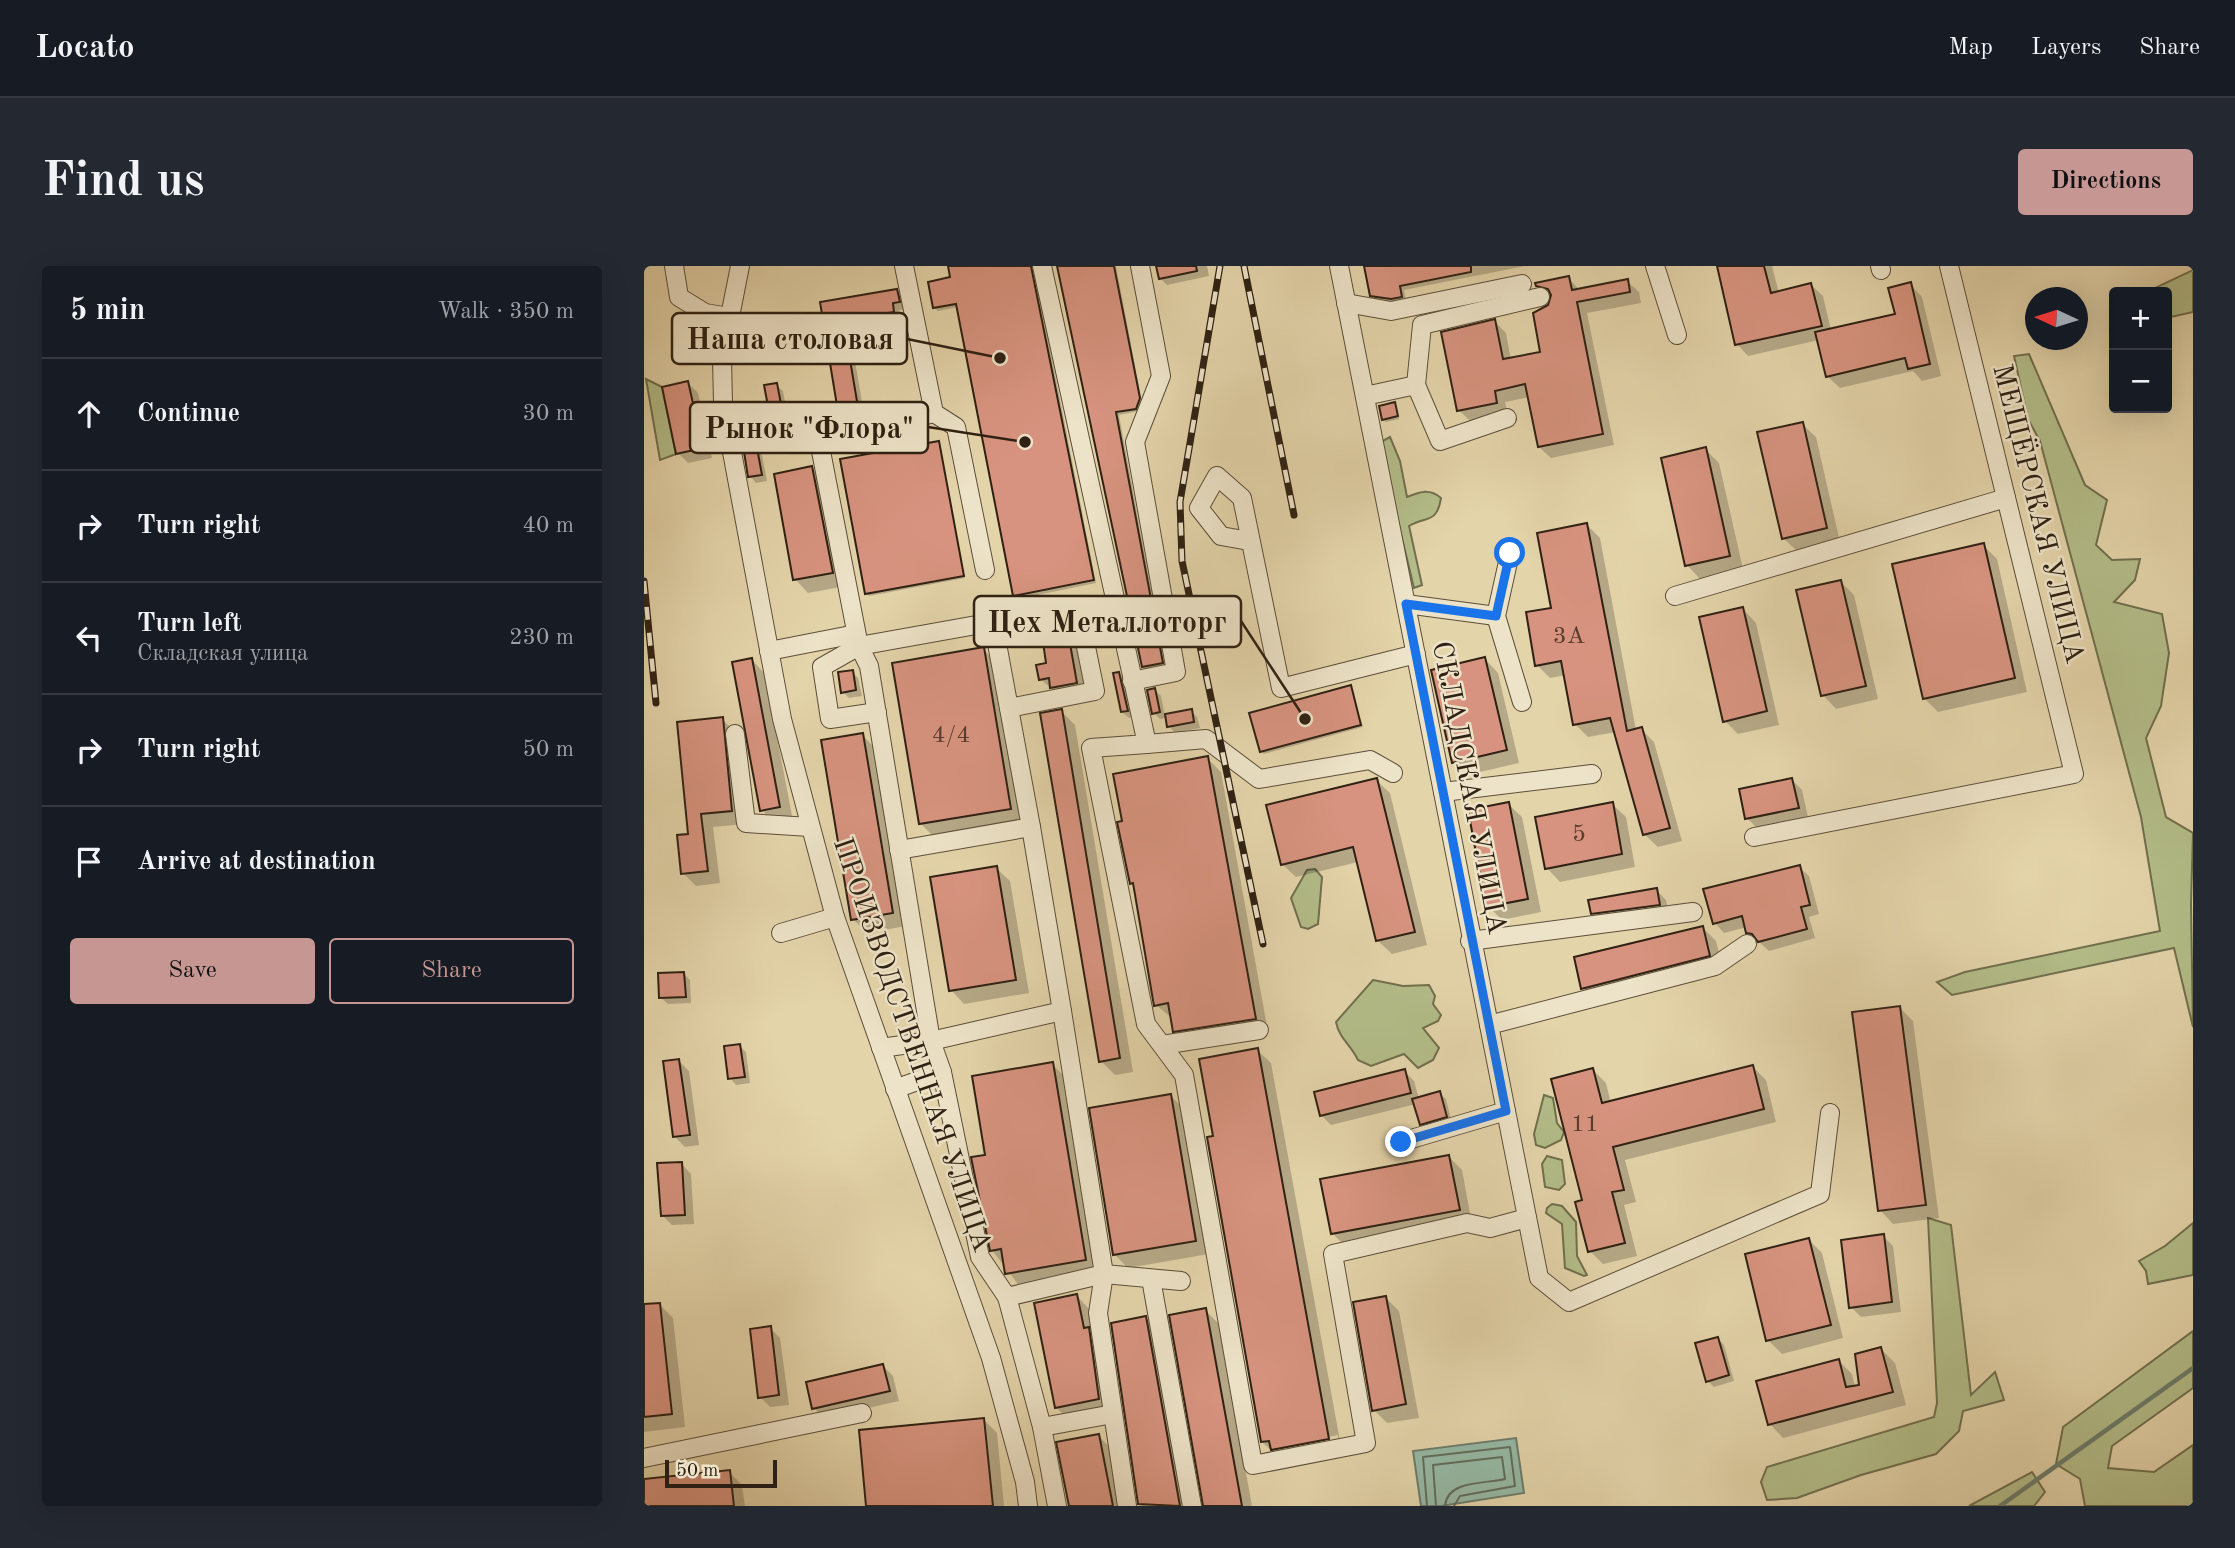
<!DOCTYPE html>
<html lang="en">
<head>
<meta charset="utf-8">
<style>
	body { margin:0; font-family:"Old Standard TT",serif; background:#242831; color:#f1f3f6 }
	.controls { position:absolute; right:21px; top:21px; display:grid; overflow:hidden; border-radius:7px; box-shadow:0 7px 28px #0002 }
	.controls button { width:63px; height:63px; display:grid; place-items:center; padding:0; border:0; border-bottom:2px solid #363941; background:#171b24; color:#f1f3f6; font:35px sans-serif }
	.compass { position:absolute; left:1381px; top:21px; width:63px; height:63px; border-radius:50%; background:#171b24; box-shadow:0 7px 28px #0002; rotate:274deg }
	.scale { position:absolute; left:21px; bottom:18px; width:112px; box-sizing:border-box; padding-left:7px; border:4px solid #2f2113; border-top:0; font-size:19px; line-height:24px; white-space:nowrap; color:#2f2113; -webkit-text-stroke:5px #ede3c8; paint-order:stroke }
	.stop { position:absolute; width:21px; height:21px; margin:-16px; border:5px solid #1a73e8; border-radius:50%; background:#fff }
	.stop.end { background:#1a73e8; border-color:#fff; box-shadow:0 2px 7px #0008 }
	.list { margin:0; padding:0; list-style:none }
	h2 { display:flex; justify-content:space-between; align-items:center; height:91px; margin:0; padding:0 28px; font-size:30px }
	h2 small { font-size:23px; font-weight:400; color:#9ea1a6 }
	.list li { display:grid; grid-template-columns:46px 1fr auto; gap:21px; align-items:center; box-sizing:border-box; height:112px; padding:0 28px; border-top:2px solid #363941 }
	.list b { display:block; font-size:26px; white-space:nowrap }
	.list p { margin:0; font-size:23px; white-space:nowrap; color:#9ea1a6 }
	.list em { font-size:23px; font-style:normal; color:#9ea1a6 }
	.actions { display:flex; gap:14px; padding:21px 28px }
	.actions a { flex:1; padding:16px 0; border:2px solid #c59692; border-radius:7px; text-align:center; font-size:24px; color:#c59692 }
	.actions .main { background:#c59692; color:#111 }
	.icon { flex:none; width:38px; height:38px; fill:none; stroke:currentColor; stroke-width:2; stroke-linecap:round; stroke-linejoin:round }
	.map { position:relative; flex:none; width:1549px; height:1240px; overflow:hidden; border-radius:7px }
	header { display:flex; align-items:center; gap:42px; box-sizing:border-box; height:98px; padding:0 35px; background:#171b24; border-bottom:2px solid #363941 }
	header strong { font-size:33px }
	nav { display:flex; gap:38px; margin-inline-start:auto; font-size:24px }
	.intro { display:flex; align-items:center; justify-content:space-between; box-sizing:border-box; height:168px; padding:0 42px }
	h1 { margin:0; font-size:49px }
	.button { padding:18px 32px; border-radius:7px; background:#c59692; color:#111; font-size:24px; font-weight:700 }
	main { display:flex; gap:42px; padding:0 42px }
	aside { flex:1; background:#171b24; border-radius:7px; box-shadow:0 7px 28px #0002 }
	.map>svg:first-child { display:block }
</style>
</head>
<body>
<header>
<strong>Locato</strong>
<nav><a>Map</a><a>Layers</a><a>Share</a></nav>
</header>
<div class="intro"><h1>Find us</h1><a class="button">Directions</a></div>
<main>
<aside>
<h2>5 min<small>Walk · 350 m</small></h2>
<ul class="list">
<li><svg class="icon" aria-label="ahead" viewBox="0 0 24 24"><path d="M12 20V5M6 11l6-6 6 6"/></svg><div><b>Continue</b></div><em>30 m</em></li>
<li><svg class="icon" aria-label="right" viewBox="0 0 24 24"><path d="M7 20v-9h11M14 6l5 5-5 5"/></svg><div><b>Turn right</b></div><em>40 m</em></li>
<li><svg class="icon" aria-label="left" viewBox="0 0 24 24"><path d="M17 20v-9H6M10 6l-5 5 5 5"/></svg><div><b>Turn left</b><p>Складская улица</p></div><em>230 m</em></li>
<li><svg class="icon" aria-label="right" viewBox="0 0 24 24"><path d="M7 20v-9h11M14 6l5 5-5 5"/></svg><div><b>Turn right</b></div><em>50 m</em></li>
<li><svg class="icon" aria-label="arrive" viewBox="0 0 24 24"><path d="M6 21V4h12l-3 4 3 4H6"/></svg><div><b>Arrive at destination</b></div></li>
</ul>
<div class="actions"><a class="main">Save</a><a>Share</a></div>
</aside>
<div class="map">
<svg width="1549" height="1240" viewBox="0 0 1549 1240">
	<rect width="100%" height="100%" fill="#e4d4aa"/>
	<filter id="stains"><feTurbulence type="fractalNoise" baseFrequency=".00286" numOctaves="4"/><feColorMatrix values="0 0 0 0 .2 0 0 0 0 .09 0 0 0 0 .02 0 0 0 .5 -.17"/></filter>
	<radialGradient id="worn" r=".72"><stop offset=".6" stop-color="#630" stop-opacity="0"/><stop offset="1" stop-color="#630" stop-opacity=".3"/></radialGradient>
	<g fill="#b3bd89" stroke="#716f4e" stroke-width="2">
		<path d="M1549,4V46L1527,51L1523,47V26L1507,24Z"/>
		<path d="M1385,88L1441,219L1463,234L1452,279L1468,294L1496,293L1491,314L1470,336L1518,348L1525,387L1517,440L1502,472L1522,551L1549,567L1547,638L1549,761L1530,682L1308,729L1293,716L1321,706L1516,665L1497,551L1396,175L1384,153L1370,90Z"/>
		<path d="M2,113L18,121L32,188L16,194Z"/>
		<path d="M746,171L756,195L763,231C776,226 785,222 797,232C793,258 782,250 765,260L778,319L770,322L735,177Z"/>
		<path d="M671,603L678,611L674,658L664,663L657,661L647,632L663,604Z"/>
		<path d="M729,714L759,720L785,719L791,730L789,738L797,749L794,755L779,762L795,782L789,794L774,802L760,788L727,800L714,794C707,779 695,772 692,756Z"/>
		<path d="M900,829L909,832L913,857L920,866L917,874L901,882L892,879L890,868Z"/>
		<path d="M903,890L918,894L921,918L915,924L901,921L898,898Z"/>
		<path d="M908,938L918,940L932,956L933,990L943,1009L940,1010L921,1002L918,958L902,947L903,942Z"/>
		<path d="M1284,952L1307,959L1327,1129L1351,1106L1360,1134L1319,1145L1315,1165L1292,1188L1217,1209L1153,1232L1123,1234L1117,1216L1123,1201L1290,1151L1293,1137Z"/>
		<path d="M1549,957V1009L1504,1018L1502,1005L1495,995L1521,980Z"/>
		<path d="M1549,1065V1122L1468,1180L1464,1202L1510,1206L1549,1179V1240H1441L1436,1213L1412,1198L1419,1161Z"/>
		<path d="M1388,1206L1401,1226L1390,1240H1325Z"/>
	</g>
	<path fill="#96b9a5" stroke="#6d7c6b" stroke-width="2" d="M872,1172L880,1227L797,1240H777L769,1185Z"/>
	<g fill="#0003" fill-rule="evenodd">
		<path d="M306,0H390L452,317L374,333L370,329L314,41L294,45L291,42L308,13Z"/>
		<path d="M415,0H472L498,136L495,145L475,149L521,400L503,404L499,401Z"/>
		<path d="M514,0H563L565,10L523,19L516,12Z"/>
		<path d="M722,0H881L760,24L762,35L752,37L732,34L728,29Z"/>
		<path d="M1075,0H1128L1135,27L1167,19L1179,30L1187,64L1253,49L1266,18L1278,31L1297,110L1278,115L1269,105L1196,122L1183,110L1175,74L1104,90L1093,78Z"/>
		<path d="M924,12L936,24L983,15L995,26L997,37L943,47L970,179L907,192L895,181L886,131L861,136L864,148L826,155L815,144L850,55L862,67L867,94L898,87L908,32L893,19Z"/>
		<path d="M253,25L260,32L262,43L255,44L257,52L222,58L224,74L208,77L222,160L205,165L198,157L178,38Z"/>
		<path d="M44,117L54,127L68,192L44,197L34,187Z"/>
		<path d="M132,119L139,125L148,176L138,178L132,171Z"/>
		<path d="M750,138L755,153L742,156L740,154Z"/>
		<path d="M1158,158L1172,171L1196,276L1153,285L1139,272Z"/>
		<path d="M110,173L116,179L123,215L112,217L106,210Z"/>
		<path d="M294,177L321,312L225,330L223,327Z"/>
		<path d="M1061,183L1075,197L1099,303L1056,313L1043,299Z"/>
		<path d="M168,202L181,216L202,320L164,327L151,313Z"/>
		<path d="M943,259L956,272L992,464L997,463L1010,476L1038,575L1014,581L1001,569L972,466L944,471L931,458L922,409L906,412L893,399L909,343Z"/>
		<path d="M1339,279L1353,293L1383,426L1294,446L1281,433Z"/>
		<path d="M1197,316L1210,329L1234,433L1192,443L1179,429Z"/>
		<path d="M1099,343L1112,357L1135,459L1094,468L1081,455Z"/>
		<path d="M425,374L435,384L442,427L418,431L396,413Z"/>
		<path d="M339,383L353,397L380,556L290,571L277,558Z"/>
		<path d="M841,393L854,407L875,497L823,509L810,496Z"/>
		<path d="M108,394L121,408L149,555L131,558L118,544Z"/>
		<path d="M208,406L214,412L218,430L205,432L199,426Z"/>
		<path d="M475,408L481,414L489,451L485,452L478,446Z"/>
		<path d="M706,421L719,461L620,488L617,485Z"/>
		<path d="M511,424L517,430L521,450L547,445L553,451L556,462L531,467L525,460L523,452L516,453L510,447Z"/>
		<path d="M417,445L431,459L489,806L471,809L457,795Z"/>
		<path d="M78,453L91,466L100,558L69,561L76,617L52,620L39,607L46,569Z"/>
		<path d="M218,469L232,483L262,660L223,667L209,653Z"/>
		<path d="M563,492L577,506L624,766L544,779L531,765L528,752L512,739L491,621L487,617L480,557Z"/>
		<path d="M732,514L746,527L783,679L748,688L734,675L714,596L652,611L638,598Z"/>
		<path d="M1148,514L1158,524L1164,551L1113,562L1103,552Z"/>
		<path d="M864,538L878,551L897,646L858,654L844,640Z"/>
		<path d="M968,538L982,551L991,601L916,616L903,602Z"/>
		<path d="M1155,601L1165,610L1175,648L1165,651L1171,672L1125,685L1104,666L1103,661L1080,667L1071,657L1062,624Z"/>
		<path d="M352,602L366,615L385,727L320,738L307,724Z"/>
		<path d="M1012,624L1022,634L1025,648L959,657L948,647Z"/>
		<path d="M1059,662L1072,675L1079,703L952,736L939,722Z"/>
		<path d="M40,708L46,714L47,737L24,738L17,732Z"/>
		<path d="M1256,742L1269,755L1295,952L1249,958L1236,944Z"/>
		<path d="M96,780L102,786L106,817L92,819L86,812Z"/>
		<path d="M613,784L627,797L698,1186L632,1189L618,1176L571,872ZM694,1169V1173L632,1185L629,1182Z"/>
		<path d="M35,795L45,805L55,879L41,881L31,871Z"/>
		<path d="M408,798L422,812L455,1007L376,1021L348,984L343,890Z"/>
		<path d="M1109,801L1122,814L1132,856L981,894L992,936L980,939L993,990L959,998L946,985L949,804L962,817L967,837Z"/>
		<path d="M760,805L770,815L775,833L795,827L802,833L808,857L784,864L777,858L772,838L687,859L677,849Z"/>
		<path d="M527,830L540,843L565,988L484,1002L470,988Z"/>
		<path d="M805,891L818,904L828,958L702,981L688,967Z"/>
		<path d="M37,897L47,908L50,958L28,959L18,949Z"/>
		<path d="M1239,970L1249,980L1257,1046L1217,1051L1207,1041Z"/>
		<path d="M1165,974L1178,987L1199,1072L1138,1088L1124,1074Z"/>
		<path d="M433,1030L446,1044L468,1147L426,1155L412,1141Z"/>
		<path d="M742,1032L755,1045L775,1152L743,1157L730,1144Z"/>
		<path d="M15,1038L29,1052L41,1161L0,1166V1040Z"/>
		<path d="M561,1044L575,1058L608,1240H560Z"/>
		<path d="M502,1052L515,1066L547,1240H497L469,1058Z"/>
		<path d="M126,1062L136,1072L145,1139L126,1141L116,1131Z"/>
		<path d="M1074,1073L1080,1079L1090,1115L1070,1121L1064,1115Z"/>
		<path d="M1237,1083L1251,1097L1262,1139L1139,1172L1126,1158L1194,1094L1208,1108L1211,1121L1217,1120Z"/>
		<path d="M239,1100L249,1110L255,1135L180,1152L170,1142Z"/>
		<path d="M339,1153L353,1167L360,1240H224Z"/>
		<path d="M454,1170L468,1183L479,1240H426Z"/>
		<path d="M85,1206L98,1219L101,1240H0V1215Z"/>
	</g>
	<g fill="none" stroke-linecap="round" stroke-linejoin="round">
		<g stroke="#626d5c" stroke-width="2">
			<path d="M783,1240L779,1191L866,1181L871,1220L816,1230L810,1240"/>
			<path d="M792,1240L789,1199L858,1191L861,1213C841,1218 803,1214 801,1240"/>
		</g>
		<path stroke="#6d7c6b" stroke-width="4.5" d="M1356,1240L1549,1102"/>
	</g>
	<g fill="#d7937f" stroke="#2f2113" stroke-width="2">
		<path d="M304,0H387L450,314L369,330L312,38L289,42L284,16L306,11Z"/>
		<path d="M413,0H470L496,132L492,143L472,146L519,397L498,401Z"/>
		<path d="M512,0H552L553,5L515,13Z"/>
		<path d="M720,0H827V6L756,20L758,31L747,33L726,30Z"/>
		<path d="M1073,0H1120L1127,27L1167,17L1178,60L1091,79Z"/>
		<path d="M925,10L928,24L984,13L986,26L933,36L959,168L894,181L881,118L851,125L853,137L813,145L797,66L851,53L859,93L896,86L889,47L904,39L907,29L904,23L892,20L891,17Z"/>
		<path d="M1267,16L1286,98L1264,103L1261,92L1182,111L1171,66L1251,48L1244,22Z"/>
		<path d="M253,23L256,36L249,37L250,46L215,52L218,67L202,70L216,153L196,158L176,36Z"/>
		<path d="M44,115L59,182L32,188L18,121Z"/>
		<path d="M133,117L143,170L130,172L120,119Z"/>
		<path d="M751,136L754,150L738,154L735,140Z"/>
		<path d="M1159,156L1183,262L1138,273L1113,166Z"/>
		<path d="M111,171L118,209L104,211L98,173Z"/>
		<path d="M295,175L320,310L221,328L196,193Z"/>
		<path d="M1062,181L1086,290L1041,300L1017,192Z"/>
		<path d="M168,200L189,307L149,314L130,208Z"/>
		<path d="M943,257L983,465L998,461L1026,562L999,569L966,452L929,459L917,395L891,400L882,346L907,342L893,267Z"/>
		<path d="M1340,277L1371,412L1279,433L1248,298Z"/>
		<path d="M1197,314L1222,420L1177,430L1152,324Z"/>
		<path d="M1099,341L1123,445L1079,456L1055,351Z"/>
		<path d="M425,372L433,417L406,422L405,412L395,414L392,399L402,397L399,376Z"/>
		<path d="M340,381L367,543L275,558L248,397Z"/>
		<path d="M841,391L863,484L808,497L787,404Z"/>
		<path d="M108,392L136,541L116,545L88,396Z"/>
		<path d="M209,404L212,424L197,427L194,406Z"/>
		<path d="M475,406L484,445L477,446L469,407Z"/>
		<path d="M707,419L717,459L616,486L605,447Z"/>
		<path d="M511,422L516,446L508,448L503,424Z"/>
		<path d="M418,443L476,792L455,796L396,447Z"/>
		<path d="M548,443L550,456L523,461L521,448Z"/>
		<path d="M79,451L88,545L57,548L64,605L37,608L33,569L44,568L33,456Z"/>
		<path d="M219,467L249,647L207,654L177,474Z"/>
		<path d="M564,490L612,753L529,766L524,737L510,740L489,617L486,618L473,556L478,555L469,508Z"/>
		<path d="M733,512L771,666L732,675L709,581L637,599L622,539Z"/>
		<path d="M1148,512L1155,542L1101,553L1095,523Z"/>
		<path d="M865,536L884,633L842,641L824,544Z"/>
		<path d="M969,536L978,588L901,603L891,551Z"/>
		<path d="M1156,599L1166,639L1157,641L1163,663L1114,676L1108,668L1102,667L1098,650L1069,658L1059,623Z"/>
		<path d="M353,600L372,714L305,725L286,611Z"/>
		<path d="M1013,622L1016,639L947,648L944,634Z"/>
		<path d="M1059,660L1066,690L937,723L930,691Z"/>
		<path d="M40,706L42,731L15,732L14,707Z"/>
		<path d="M1256,740L1282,939L1234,945L1208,746Z"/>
		<path d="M96,778L101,811L84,813L80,780Z"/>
		<path d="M614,782L685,1173L627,1184L625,1175L617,1176L563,871L569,870L555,793Z"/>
		<path d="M35,793L46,869L29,871L19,795Z"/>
		<path d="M409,796L442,994L361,1008L357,983L346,985L327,891L341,889L328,810Z"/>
		<path d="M1109,799L1120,843L969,881L980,924L968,926L981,977L944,986L931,936L938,934L907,813L949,802L958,837Z"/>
		<path d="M761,803L767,827L676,850L670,826Z"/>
		<path d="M796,825L803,851L776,859L768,833Z"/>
		<path d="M527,828L552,975L469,989L445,842Z"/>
		<path d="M805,889L816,944L687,968L676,913Z"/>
		<path d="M38,896L41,949L17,950L13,897Z"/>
		<path d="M1240,968L1248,1036L1205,1042L1197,974Z"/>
		<path d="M1165,972L1187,1059L1122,1075L1101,988Z"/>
		<path d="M433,1028L440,1062L445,1061L455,1133L411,1142L390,1037Z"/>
		<path d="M742,1030L762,1138L728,1145L709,1036Z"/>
		<path d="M16,1037L28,1148L0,1151V1038Z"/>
		<path d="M562,1042L598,1240H559L525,1049Z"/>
		<path d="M502,1050L536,1240L494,1238L467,1057Z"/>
		<path d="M127,1060L135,1129L114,1132L106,1063Z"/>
		<path d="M1074,1071L1085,1109L1062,1116L1051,1077Z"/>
		<path d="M1237,1081L1249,1126L1124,1159L1112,1115L1195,1093L1202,1121L1215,1119L1211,1088Z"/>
		<path d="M239,1098L246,1125L168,1143L162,1116Z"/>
		<path d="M340,1152L349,1240H222L215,1164Z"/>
		<path d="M455,1168L469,1240H425L412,1176Z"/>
		<path d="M86,1204L90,1240H0V1213Z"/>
	</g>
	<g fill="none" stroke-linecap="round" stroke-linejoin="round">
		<defs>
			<g id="minor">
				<path d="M30,0L35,31L61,47L85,51"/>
				<path d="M96,0L78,91L79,138L138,453L191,651L347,1092L381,1216L384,1240"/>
				<path d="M260,0L290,147L312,161L341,304"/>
				<path d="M398,0L503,478L447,482L502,758L540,809L609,1199L722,1177L689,988L823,957L846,962L883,952"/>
				<path d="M695,0L895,1012L925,1036L1176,928L1186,847"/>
				<path d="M1011,0L1033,69"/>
				<path d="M1236,0L1237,4"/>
				<path d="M702,37L747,45L878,18"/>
				<path d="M772,119L778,59L896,31"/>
				<path d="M721,130L772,119L796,175L863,152"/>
				<path d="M605,275L577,270L555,242L573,210L598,232L637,422L772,388"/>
				<path d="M866,287L852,350L878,436"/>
				<path d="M1031,330L1362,232"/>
				<path d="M762,338L852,350"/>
				<path d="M125,385L212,368"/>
				<path d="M488,415L532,406L491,176L517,110L496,0"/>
				<path d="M365,442L451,425L439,366"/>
				<path d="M233,446L186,453L178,401L215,380L349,356L387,561L255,584"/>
				<path d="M91,468L102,557L166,561"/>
				<path d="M503,478L562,473L615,513L726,494L749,507"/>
				<path d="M799,526L948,508"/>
				<path d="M1110,571L1430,508L1305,0"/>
				<path d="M137,667L191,651"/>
				<path d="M826,675L1049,646"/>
				<path d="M418,745L460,1008L454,1047L483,1240"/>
				<path d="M845,759L1071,700L1103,678"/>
				<path d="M518,779L615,764"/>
				<path d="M237,782L287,775L225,400L215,380L175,175L290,147"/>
				<path d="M298,806L336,991L363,1031L460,1008L537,1015"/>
				<path d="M251,823L298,806L287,775L418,745L387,561"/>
				<path d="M757,876L862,845"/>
				<path d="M507,1013L548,1240"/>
				<path d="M363,1031L398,1161"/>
				<path d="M0,1192L218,1147"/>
				<path d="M413,1240L398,1161L469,1148"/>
			</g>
		</defs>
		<use href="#minor" stroke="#5c4e39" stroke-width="20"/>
		<use href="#minor" stroke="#ede3c8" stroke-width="18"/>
		<defs>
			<g id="rail">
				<path d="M576,0L536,236L538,295L619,678"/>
				<path d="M600,0L650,249"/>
				<path d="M0,315L12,437"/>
			</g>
		</defs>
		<use href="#rail" stroke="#2f2113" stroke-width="7"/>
		<use href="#rail" stroke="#ede3c8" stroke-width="4.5" stroke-dasharray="13" stroke-linecap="butt"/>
	</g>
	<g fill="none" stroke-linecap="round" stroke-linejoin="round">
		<path stroke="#1a73e8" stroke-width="9" d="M757,876L862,845L762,338L852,350L866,287"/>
	</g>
	<g text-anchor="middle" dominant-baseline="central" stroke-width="5" stroke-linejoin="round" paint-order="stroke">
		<g font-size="24" fill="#593e2e">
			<text x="925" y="371">3А</text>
			<text x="307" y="470">4/4</text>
			<text x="935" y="569">5</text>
			<text x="941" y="859">11</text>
		</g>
		<g font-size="28" fill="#2f2113" stroke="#ede3c8">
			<text transform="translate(1393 248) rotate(76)">МЕЩЁРСКАЯ УЛИЦА</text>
			<text transform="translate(824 522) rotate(79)">СКЛАДСКАЯ УЛИЦА</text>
			<text transform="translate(267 779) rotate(71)">ПРОИЗВОДСТВЕННАЯ УЛИЦА</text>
		</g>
	</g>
	<path fill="none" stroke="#2f2113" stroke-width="2.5" d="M356 92L263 73M381 176L284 161M661 453L597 355"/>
	<g fill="#2f2113" stroke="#ede3c8" stroke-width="2.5">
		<circle cx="356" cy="92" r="7"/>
		<circle cx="381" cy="176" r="7"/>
		<circle cx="661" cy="453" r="7"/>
	</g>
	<g fill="#ede3c8" stroke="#2f2113" stroke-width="2.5">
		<rect x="28" y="47" width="235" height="51" rx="7"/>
		<rect x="46" y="136" width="238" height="51" rx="7"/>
		<rect x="330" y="330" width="267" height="51" rx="7"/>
	</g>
	<g font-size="30" text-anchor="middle" font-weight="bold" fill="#2f2113">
		<text x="146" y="83">Наша столовая</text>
		<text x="165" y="172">Рынок "Флора"</text>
		<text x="463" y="366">Цех Металлоторг</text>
	</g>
	<rect width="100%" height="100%" filter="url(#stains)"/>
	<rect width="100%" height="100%" fill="url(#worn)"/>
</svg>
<div class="controls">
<button>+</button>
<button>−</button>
</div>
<svg class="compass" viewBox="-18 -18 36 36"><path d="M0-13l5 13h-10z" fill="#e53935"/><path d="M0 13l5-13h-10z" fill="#9ea1a6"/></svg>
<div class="scale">50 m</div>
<div class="stop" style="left:866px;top:287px"></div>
<div class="stop end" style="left:757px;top:876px"></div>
</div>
</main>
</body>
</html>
